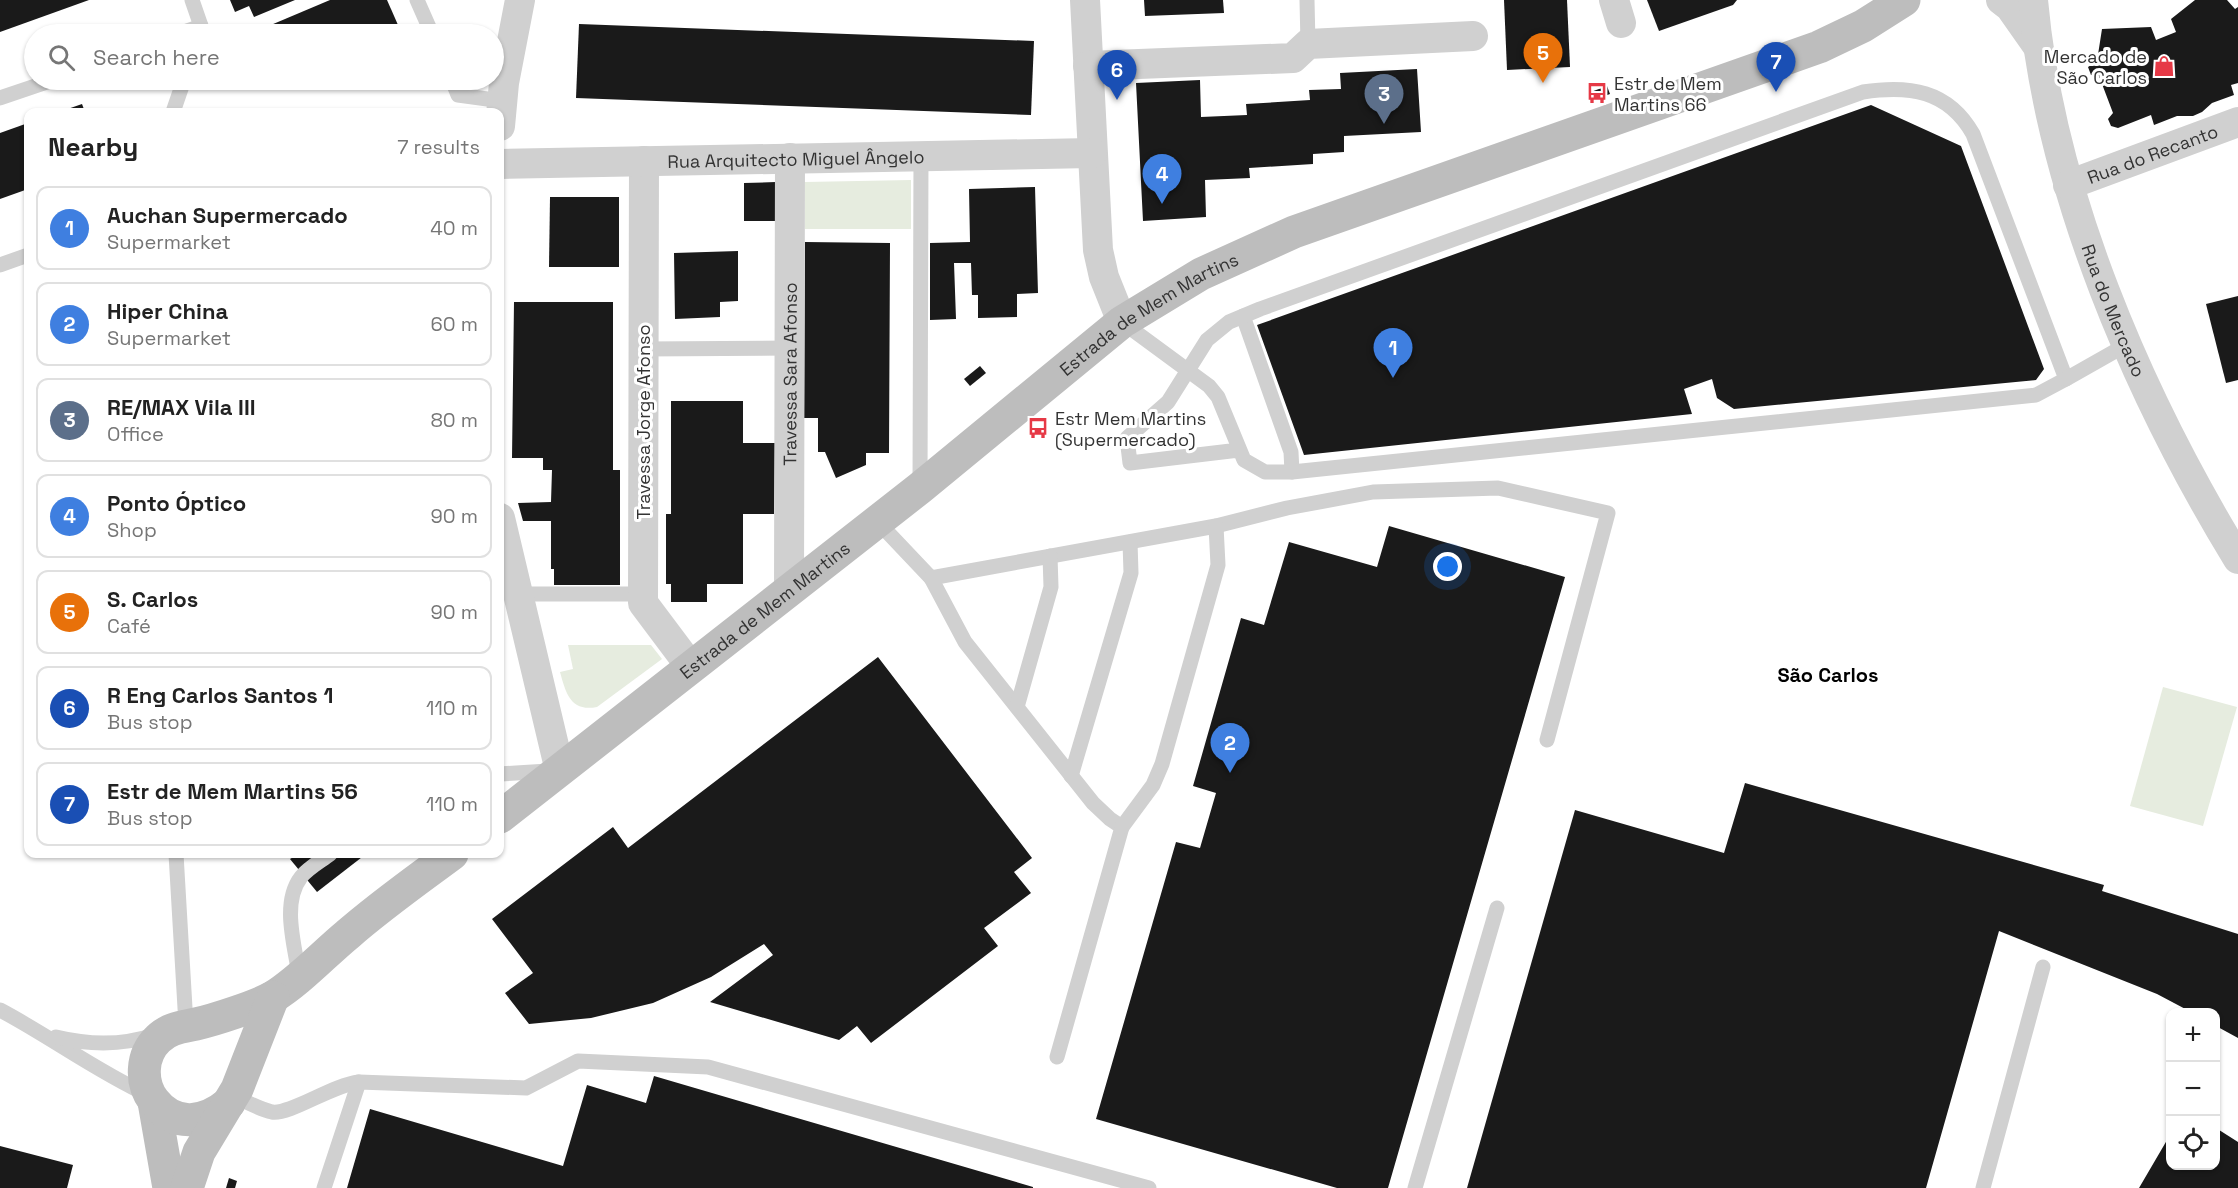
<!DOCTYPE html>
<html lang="en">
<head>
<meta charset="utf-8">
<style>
	body { margin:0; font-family:"Space Grotesk",sans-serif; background:#f6f6f6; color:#222 }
	.controls { position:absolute; right:18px; bottom:18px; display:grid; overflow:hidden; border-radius:12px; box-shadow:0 2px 4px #0004 }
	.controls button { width:54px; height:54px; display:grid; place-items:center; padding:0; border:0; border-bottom:2px solid #e0e0e0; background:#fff; color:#222; font:30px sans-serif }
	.you { position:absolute; left:1448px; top:567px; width:21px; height:21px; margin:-15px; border:4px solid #fff; border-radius:50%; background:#1a73e8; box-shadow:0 0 0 9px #1a73e833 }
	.badge { display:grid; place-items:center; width:39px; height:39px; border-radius:50%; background:#2563eb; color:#fff; font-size:20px; font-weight:700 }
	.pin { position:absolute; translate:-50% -50px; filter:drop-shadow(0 2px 3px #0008) }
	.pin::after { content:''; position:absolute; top:32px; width:21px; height:18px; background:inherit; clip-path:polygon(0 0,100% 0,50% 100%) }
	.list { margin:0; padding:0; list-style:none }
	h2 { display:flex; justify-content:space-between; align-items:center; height:78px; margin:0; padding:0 24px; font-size:26px }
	h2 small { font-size:20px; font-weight:400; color:#767676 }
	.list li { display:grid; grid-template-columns:39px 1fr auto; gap:18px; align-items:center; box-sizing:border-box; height:84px; margin:0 12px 12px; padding:0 12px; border:2px solid #e0e0e0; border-radius:12px }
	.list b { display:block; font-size:22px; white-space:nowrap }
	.list p { margin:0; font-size:20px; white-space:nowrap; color:#767676 }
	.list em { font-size:20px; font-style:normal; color:#767676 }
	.icon { flex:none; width:33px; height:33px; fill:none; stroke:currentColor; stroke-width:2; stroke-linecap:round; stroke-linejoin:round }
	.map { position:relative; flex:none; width:2238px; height:1188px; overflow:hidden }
	.search { position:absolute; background:#fff; box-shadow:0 2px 4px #0004; left:24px; top:24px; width:480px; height:66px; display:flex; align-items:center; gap:15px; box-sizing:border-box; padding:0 21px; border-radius:33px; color:#767676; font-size:22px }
	.panel { position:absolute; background:#fff; box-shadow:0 2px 4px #0004; left:24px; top:108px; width:480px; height:750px; border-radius:12px }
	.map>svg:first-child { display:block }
</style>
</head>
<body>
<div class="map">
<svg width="2238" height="1188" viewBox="0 0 2238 1188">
	<rect width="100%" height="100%" fill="#fff"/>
	<g fill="#e6ecdf">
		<path d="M911,180V229H805V182Z"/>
		<path d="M568,645H651L662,659L597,707C571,712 566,694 560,672L573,669Z"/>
		<path d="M2163,687L2237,707L2203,826L2130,806Z"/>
	</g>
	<g fill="#1a1a1a">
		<path d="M0,0H89L0,32Z"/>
		<path d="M230,0H295L254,17L249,6L235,12Z"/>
		<path d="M330,0H387L402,34H261L259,30Z"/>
		<path d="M1144,0H1223L1224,13L1145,16Z"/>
		<path d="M1504,0H1567L1570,67L1507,70Z"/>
		<path d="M1647,0H1737L1733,5L1659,31Z"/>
		<path d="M2195,0H2227L2235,9L2238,7V83L2231,85L2234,95L2212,103L2202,112L2193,116H2177L2154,125L2151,115L2118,128L2111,126L2108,119L2113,113L2099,76L2091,75L2088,67L2097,61L2102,29L2151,27L2156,40L2176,32L2171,19Z"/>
		<path d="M579,24L1034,41L1031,115L576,98Z"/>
		<path d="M1417,69L1421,132L1344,136V152L1313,154V164L1249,168L1250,178L1205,180L1206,217L1143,221L1136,83L1200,80L1201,117L1247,115L1246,104L1310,100L1309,90L1341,89L1340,73Z"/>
		<path d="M280,80H308L284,89Z"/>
		<path d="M1607,86L1610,94L1591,101L1588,93Z"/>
		<path d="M82,104L85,112H59Z"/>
		<path d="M1871,105L1961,146L2044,369L2036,380L1734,409L1717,398L1712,379L1684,389L1692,414L1304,455L1257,325Z"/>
		<path d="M28,123V189L0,199V133Z"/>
		<path d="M776,182L775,221H744V183Z"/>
		<path d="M1035,187L1038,293L1017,294V317L978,318V295H972L971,263H954L956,319L930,320V243L970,242L969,189Z"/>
		<path d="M550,197H619V267H549Z"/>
		<path d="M805,242L890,243L889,453H866V465L836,478L825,452H818V418H804Z"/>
		<path d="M738,251V301L720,302V317L675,319L674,253Z"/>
		<path d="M2238,296V380L2226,383L2206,304Z"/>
		<path d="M514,302H613V470H620V585H554V569H551V521H523L518,503L551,502L552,470H543V458H512Z"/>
		<path d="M980,366L986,373L970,386L964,379Z"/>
		<path d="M671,401H743V443H775L774,514H743V584H707V602H671V584H666V514H671Z"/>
		<path d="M1389,526L1565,577L1388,1188H1337L1096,1119L1176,842L1200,848L1216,793L1193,786L1241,618L1264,625L1289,542L1377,567Z"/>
		<path d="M878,657L1032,858L1014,872L1031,893L984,928L998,946L871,1043L857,1026L839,1040L710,1002L773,955L764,944L711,977L653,1003L591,1018L529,1024L505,993L533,973L492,919L613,827L628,848Z"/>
		<path d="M1745,783L2104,885L2102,891L2238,934V1038L2216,1026V1012H2191L2157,994L1999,931L1926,1188H1467L1575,810L1724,853Z"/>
		<path d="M298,854H366L317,892L290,859Z"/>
		<path d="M654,1076L1033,1187V1188H347L370,1109L563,1166L587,1085L646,1103Z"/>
		<path d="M2216,1128L2238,1142V1188H2139L2170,1135V1166H2216Z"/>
		<path d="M0,1146L73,1165L67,1188H0Z"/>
		<path d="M229,1178L237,1181L235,1188H226Z"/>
	</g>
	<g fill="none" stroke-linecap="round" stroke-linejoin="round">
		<g stroke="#d0d0d0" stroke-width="15">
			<path d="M192,0L201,26L199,34"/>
			<path d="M417,0L432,34"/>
			<path d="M1307,0L1308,44"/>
			<path d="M178,34L201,26"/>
			<path d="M452,80L458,95L502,101"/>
			<path d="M0,98L53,80"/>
			<path d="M173,112L184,80"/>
			<path d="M0,265L28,255"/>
			<path d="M1243,316L1291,452L1292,472"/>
			<path d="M1122,322L1209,386L1218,397L1244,460L1265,472H1292L2036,395L2066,379L1973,134C1948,90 1909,85 1863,92L1260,309L1229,322L1207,340L1168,402L1127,438L1130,463L1239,450"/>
			<path d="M643,349L790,348"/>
			<path d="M2066,379L2126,345"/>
			<path d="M920,486L921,156"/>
			<path d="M877,521L931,578L1216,526L1287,508L1373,492L1498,488L1608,513L1547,740"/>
			<path d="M931,578L965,642L1093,803L1110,819L1122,827L1057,1057"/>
			<path d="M518,594H643"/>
			<path d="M1017,707L1051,587L1050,556"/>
			<path d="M500,774L548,771"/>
			<path d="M1071,776L1131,573L1130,542"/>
			<path d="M1122,827L1153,785L1162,764L1218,565L1216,526"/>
			<path d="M176,854L186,1025"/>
			<path d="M299,975C295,946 281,903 301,877C308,868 321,861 330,854"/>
			<path d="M0,1010C51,1037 96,1071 148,1095"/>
			<path d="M56,1037C89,1045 121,1046 154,1035"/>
			<path d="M233,1096C245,1101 259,1109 272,1112C290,1115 332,1085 359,1082"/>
			<path d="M324,1188L359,1082L526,1088L578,1061L708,1067L1149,1188"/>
			<path d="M1415,1188L1497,908"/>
			<path d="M1983,1188L2043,967"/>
		</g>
		<g stroke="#d0d0d0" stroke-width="30">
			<path d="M1085,0L1098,250L1104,277L1122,322"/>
			<path d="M1614,0L1621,23"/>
			<path d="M2001,0L2010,7L2036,44"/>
			<path id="s1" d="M2033,0C2050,192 2138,395 2238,559"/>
			<path d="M1088,66L1293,58L1308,44L1473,36"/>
			<path d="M500,126L504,83L520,0"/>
			<path d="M644,161L643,603L691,667"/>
			<path id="s2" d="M500,164L1092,153"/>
			<path id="s3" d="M2068,185L2238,122"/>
			<path d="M500,518L560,771"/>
			<path id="s4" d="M789,590L790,158"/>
		</g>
		<g stroke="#bdbdbd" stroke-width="33">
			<path id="s5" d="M500,817L920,488L1122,322L1201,274L1294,232L1819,47L1863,26L1904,0"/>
			<path d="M154,1102L169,1188"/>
			<path d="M229,1103C205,1123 175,1128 154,1101C140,1083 141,1055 158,1039C169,1028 182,1027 196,1024C214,1020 257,1006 273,997C298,982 324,954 347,935C380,906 417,880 452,854"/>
			<path d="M187,1188L199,1152L237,1089L273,997"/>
		</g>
	</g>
	<defs>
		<symbol id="shop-bare" viewBox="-9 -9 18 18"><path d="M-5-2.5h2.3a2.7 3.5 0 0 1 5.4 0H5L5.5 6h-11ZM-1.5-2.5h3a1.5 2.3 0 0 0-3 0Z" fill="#e63946" stroke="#fff" stroke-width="2.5" paint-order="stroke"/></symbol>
		<symbol id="bus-bare" viewBox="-9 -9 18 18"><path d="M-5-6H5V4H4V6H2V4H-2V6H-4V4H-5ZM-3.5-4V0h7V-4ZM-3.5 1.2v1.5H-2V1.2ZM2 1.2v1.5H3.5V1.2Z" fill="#e63946" stroke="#fff" stroke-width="2.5" paint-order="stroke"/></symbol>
	</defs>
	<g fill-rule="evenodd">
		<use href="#shop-bare" x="2149" y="51" width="30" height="30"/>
		<use href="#bus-bare" x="1582" y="78" width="30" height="30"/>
		<use href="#bus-bare" x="1023" y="413" width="30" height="30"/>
	</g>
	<g text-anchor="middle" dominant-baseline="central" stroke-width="6" stroke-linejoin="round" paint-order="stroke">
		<g font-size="18" fill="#333" stroke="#fff" text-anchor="start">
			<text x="2147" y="56" text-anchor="end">Mercado de<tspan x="2147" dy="21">São Carlos</tspan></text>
			<text x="1614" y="83">Estr de Mem<tspan x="1614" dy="21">Martins 66</tspan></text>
			<text x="1055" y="418">Estr Mem Martins<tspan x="1055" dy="21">(Supermercado)</tspan></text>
		</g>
		<g font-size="18" fill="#333" stroke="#fff">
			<text stroke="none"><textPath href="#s3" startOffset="90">Rua do Recanto</textPath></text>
			<text stroke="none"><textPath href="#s2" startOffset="296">Rua Arquitecto Miguel Ângelo</textPath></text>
			<text stroke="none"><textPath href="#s1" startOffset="322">Rua do Mercado</textPath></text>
			<text stroke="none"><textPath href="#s5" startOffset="822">Estrada de Mem Martins</textPath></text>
			<text stroke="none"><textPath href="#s4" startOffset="216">Travessa Sara Afonso</textPath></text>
			<text transform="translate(643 422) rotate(-90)">Travessa Jorge Afonso</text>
			<text stroke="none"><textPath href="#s5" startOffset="336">Estrada de Mem Martins</textPath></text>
		</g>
		<g font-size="20" font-weight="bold" fill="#000" stroke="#fff">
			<text x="1828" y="675">São Carlos</text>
		</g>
	</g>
</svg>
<div class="controls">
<button>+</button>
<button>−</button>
<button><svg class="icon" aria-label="locate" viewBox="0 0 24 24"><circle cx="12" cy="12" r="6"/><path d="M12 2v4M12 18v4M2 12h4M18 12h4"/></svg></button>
</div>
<div class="you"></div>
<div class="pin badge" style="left:1393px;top:378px;background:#3f7fe0">1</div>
<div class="pin badge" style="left:1230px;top:773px;background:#3f7fe0">2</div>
<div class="pin badge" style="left:1384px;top:124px;background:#5c6f8a">3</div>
<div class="pin badge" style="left:1162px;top:204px;background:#3f7fe0">4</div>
<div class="pin badge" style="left:1543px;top:83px;background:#e8710a">5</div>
<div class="pin badge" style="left:1117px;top:100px;background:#1a4fb4">6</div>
<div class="pin badge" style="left:1776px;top:92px;background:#1a4fb4">7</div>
<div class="search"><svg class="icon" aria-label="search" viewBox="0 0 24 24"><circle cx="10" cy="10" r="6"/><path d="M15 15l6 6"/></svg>Search here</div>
<section class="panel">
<h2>Nearby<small>7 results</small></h2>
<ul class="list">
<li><span class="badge" style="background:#3f7fe0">1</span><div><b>Auchan Supermercado</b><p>Supermarket</p></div><em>40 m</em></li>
<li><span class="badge" style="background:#3f7fe0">2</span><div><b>Hiper China</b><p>Supermarket</p></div><em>60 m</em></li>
<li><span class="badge" style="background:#5c6f8a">3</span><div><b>RE/MAX Vila III</b><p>Office</p></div><em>80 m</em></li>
<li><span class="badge" style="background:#3f7fe0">4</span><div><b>Ponto Óptico</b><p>Shop</p></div><em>90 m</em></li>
<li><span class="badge" style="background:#e8710a">5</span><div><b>S. Carlos</b><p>Café</p></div><em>90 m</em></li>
<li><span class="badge" style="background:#1a4fb4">6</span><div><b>R Eng Carlos Santos 1</b><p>Bus stop</p></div><em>110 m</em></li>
<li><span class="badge" style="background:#1a4fb4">7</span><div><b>Estr de Mem Martins 56</b><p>Bus stop</p></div><em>110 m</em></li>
</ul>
</section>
</div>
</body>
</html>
